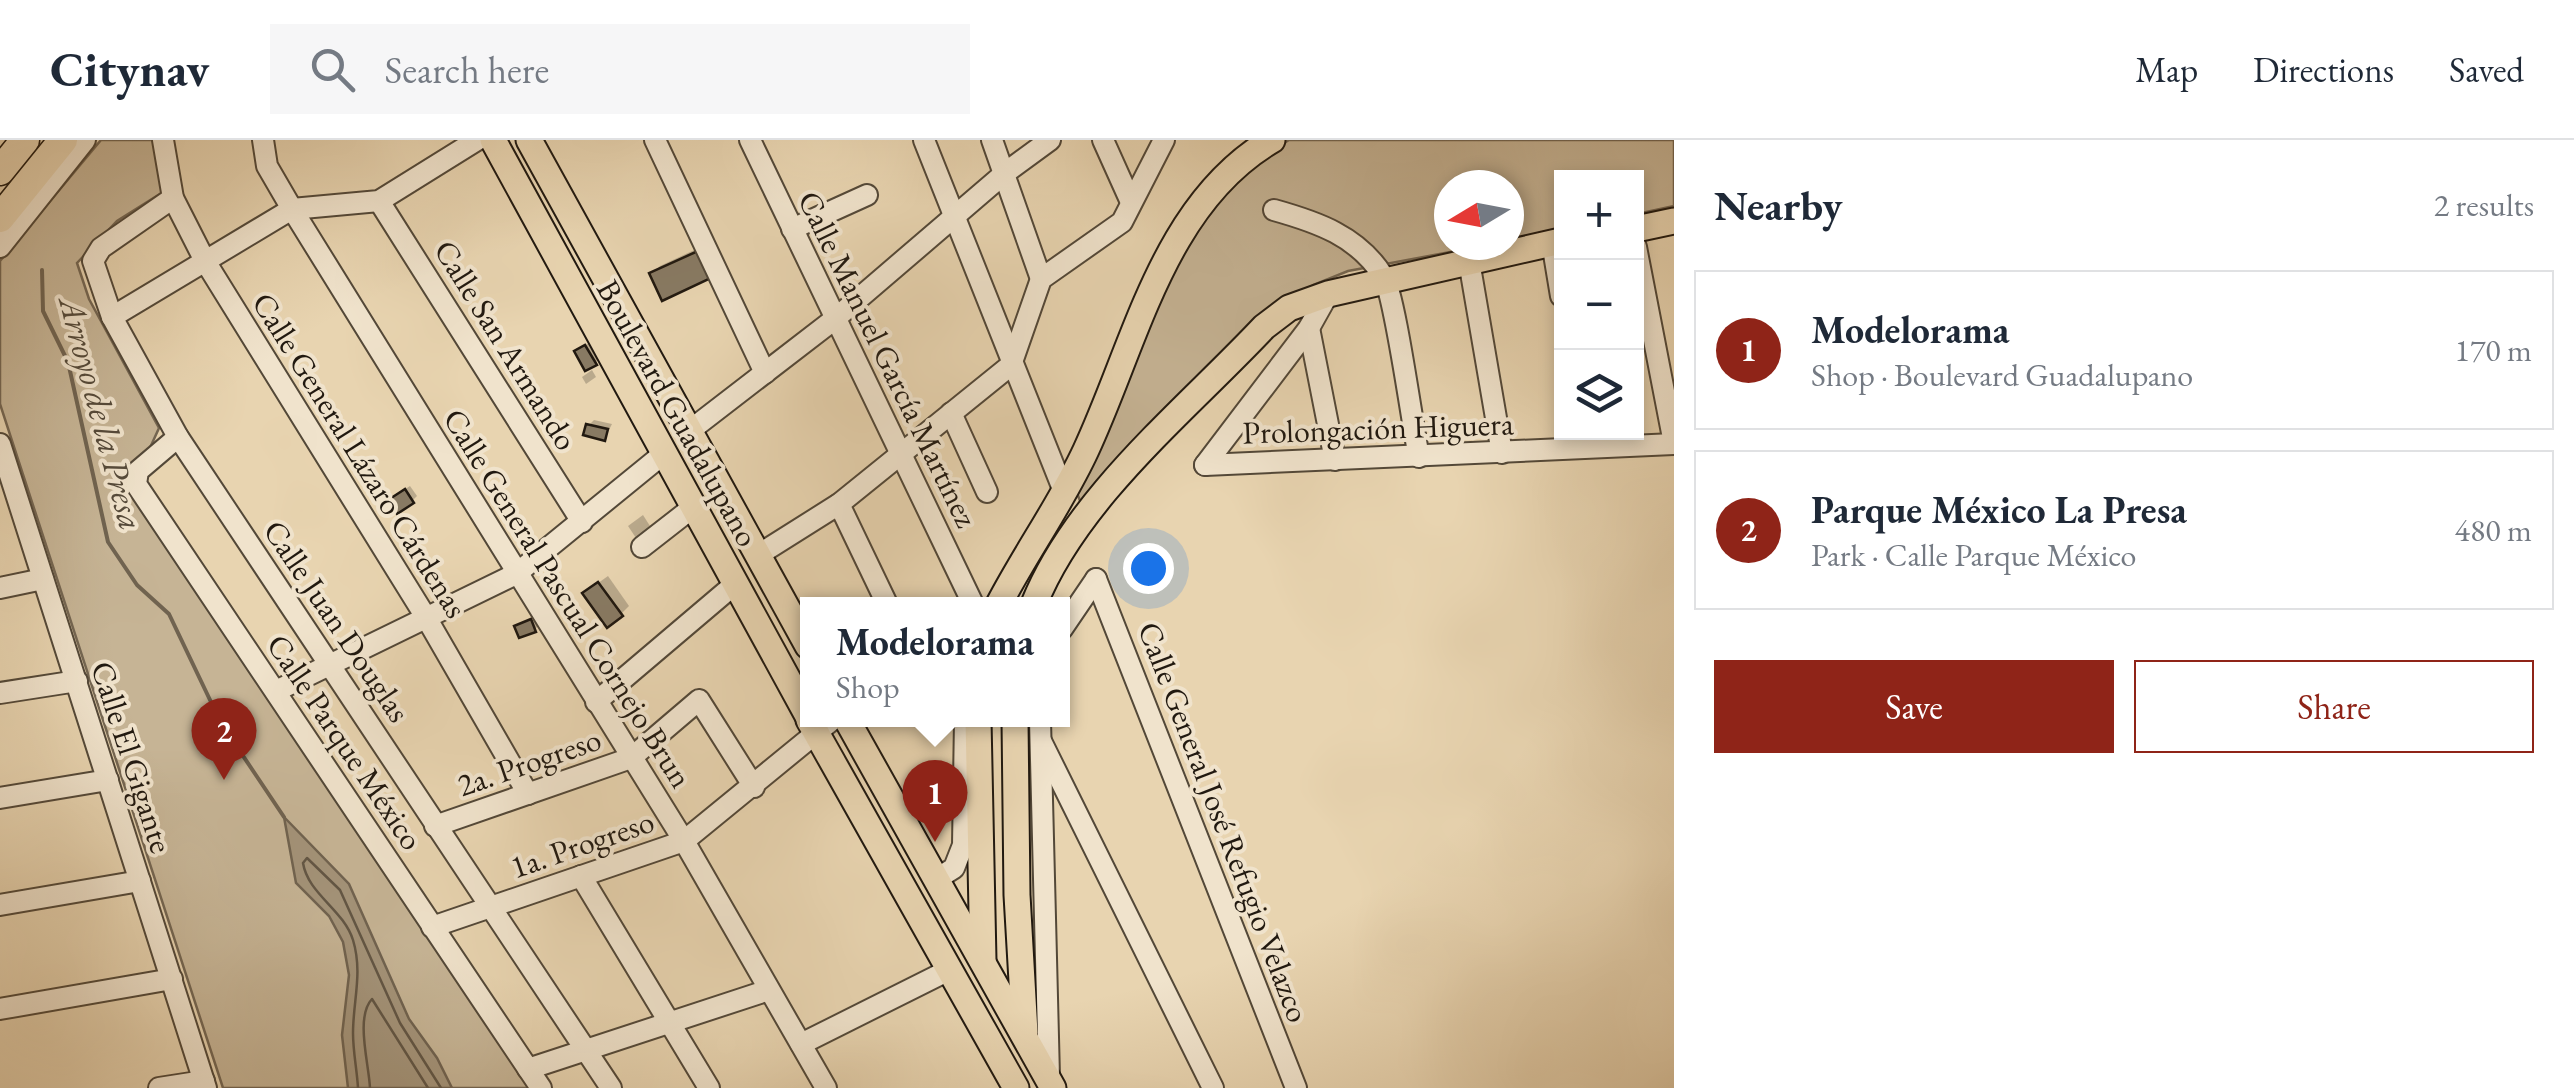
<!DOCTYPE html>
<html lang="en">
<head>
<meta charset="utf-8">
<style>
	body { margin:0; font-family:"EB Garamond",serif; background:#f6f6f7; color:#1f2937 }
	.controls { position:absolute; right:30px; top:30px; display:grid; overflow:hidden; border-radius:0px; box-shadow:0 5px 15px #0003 }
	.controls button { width:90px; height:90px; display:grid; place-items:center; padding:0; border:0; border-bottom:2px solid #e0e1e3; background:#fff; color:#1f2937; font:50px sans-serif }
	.compass { position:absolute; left:1434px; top:30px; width:90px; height:90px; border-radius:50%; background:#fff; box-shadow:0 5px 15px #0003; rotate:260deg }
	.you { position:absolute; left:1148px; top:428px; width:35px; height:35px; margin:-25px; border:8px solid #fff; border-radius:50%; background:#1a73e8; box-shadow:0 0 0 15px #1a73e833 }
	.badge { display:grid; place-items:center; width:65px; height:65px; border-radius:50%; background:#8f2418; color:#fff; font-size:32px; font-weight:700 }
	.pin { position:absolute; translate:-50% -82px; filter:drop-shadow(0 2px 5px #0008) }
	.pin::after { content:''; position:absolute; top:52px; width:35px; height:30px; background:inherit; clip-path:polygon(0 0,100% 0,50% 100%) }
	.popup { position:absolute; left:800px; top:457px; width:270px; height:130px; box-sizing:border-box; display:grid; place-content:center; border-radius:0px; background:#fff; filter:drop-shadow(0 2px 8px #0005); font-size:32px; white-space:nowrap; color:#747a83 }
	.popup b { font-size:38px; color:#1f2937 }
	.popup::after { content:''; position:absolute; left:50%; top:100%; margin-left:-20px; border:20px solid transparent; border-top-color:#fff }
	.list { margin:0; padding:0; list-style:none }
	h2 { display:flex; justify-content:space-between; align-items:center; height:130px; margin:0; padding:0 40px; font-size:42px }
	h2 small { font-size:32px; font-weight:400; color:#747a83 }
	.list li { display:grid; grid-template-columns:65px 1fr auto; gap:30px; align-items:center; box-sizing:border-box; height:160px; margin:0 20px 20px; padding:0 20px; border:2px solid #e0e1e3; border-radius:0px }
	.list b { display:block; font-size:38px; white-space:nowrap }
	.list p { margin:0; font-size:32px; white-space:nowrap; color:#747a83 }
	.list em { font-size:32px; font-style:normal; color:#747a83 }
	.actions { display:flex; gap:20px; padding:30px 40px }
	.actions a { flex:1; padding:22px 0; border:2px solid #8f2418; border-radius:0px; text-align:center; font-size:35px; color:#8f2418 }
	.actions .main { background:#8f2418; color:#fff }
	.icon { flex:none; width:55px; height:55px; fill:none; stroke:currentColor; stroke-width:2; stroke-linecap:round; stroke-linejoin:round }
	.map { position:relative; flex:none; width:1674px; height:948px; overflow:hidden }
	header { display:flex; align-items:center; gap:60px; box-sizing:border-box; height:140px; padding:0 50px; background:#fff; border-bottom:2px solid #e0e1e3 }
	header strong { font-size:48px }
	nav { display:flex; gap:55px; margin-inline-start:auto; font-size:35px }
	.search { width:700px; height:90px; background:#f6f6f7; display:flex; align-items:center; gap:25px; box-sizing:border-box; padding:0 35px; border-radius:0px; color:#747a83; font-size:38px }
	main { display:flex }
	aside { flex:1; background:#fff }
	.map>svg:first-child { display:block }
</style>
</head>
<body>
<header>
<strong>Citynav</strong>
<div class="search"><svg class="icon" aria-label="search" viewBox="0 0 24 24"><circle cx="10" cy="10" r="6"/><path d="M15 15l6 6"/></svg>Search here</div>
<nav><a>Map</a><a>Directions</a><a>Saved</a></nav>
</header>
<main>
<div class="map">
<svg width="1674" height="948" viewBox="0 0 1674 948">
	<rect width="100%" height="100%" fill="#e8d4b0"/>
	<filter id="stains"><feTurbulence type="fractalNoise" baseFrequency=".002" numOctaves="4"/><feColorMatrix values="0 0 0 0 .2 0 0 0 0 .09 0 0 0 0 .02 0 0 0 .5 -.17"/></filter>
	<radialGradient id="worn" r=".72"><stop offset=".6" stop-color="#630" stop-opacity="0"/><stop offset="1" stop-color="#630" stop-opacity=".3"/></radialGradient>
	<g fill="#c6b495" stroke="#746652" stroke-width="2.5">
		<path d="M101,0H153L163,52L117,81L77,123L89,159L159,288L149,310L122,333L530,948H223L0,264V121Z"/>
		<path d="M1289,0H1674V66L1637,74L1636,38H1561V89L1509,100V45H1449V105H1488L1348,131L1313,145L1256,186L1081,363L1076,351L1194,84L1248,25Z"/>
	</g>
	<path fill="#a4947a" stroke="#706350" stroke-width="2.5" d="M284,677L349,744L409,879L437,918L452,948H348L342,895L349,835L343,802L329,776L296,743Z"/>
	<g fill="#0003">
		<path d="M707,104L718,128L652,134L660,126Z"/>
		<path d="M591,202L600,218L595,223L582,207Z"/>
		<path d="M592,230L596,237L586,244L582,237Z"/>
		<path d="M594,280L612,284L605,298L589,285Z"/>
		<path d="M410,346L417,356L412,361L396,355Z"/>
		<path d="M643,375L650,386L636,398L628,386Z"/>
		<path d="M608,436L629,466L621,474L594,446Z"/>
		<path d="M536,476L540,484L535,489L517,486Z"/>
	</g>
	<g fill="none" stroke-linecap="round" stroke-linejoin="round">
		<g stroke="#625645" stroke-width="2.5">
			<path d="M358,948C357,930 353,912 353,893C353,861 363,833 353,800C343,769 308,754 303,723L307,718L340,750L400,883L441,948"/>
			<path d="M370,948C369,924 355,877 372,859L428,948"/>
		</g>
		<path stroke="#706350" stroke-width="4" d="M42,130L43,171L68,222L108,402L137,445L169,474L221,583L284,677"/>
	</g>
	<g fill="#887a63" stroke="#211910" stroke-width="2.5">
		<path d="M698,111L711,138L662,161L649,133Z"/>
		<path d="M585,205L597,225L585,231L574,211Z"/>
		<path d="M586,284L608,289L605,301L583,295Z"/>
		<path d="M405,349L414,363L397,374L388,360Z"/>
		<path d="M598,442L623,476L607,488L582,453Z"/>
		<path d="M531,479L536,492L519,498L514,486Z"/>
	</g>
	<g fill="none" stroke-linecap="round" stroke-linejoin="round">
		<defs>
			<g id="minor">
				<path d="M163,0L173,58L205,121L427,479L528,654"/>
				<path d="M263,0L267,26L292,69L684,701L826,948"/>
				<path d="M655,0L765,233"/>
				<path d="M750,0L973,464"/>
				<path d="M924,0L1065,354"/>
				<path d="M992,0L1041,139"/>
				<path d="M1103,0L1130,60"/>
				<path d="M173,58L101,108L93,121L112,177L178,297L611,948"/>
				<path d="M379,61L582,382"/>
				<path d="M1274,70C1317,82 1358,96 1383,136C1395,154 1412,284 1419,317"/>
				<path d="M792,89L867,55"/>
				<path d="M1552,102L1561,156"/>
				<path d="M0,107L85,0"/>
				<path d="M1636,107L1674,303"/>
				<path d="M1469,121L1502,313"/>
				<path d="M112,177L292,69L379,61L477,0"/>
				<path d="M1309,188L1335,320"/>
				<path d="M951,273L987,352"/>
				<path d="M688,292L836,178L1005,33L1050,0"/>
				<path d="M178,297L138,331L136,344L541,948"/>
				<path d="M0,304L206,948"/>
				<path d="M1205,325L1674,304"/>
				<path d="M1205,325L1309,188L1328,154"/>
				<path d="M839,364L887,464"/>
				<path d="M642,407L692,368"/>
				<path d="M758,415L839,364L1011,225L1041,139L1122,82L1164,0"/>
				<path d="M1096,439L1296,948"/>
				<path d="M0,448L43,439"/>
				<path d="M1062,489L1096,439"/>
				<path d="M276,551L516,434L662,315"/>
				<path d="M0,553L77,541"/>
				<path d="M596,562L735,444"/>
				<path d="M1040,580L1049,937"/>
				<path d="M1041,601L1213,948"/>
				<path d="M0,658L108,640"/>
				<path d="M435,686L631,618L699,560L754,647"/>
				<path d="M581,736L709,948"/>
				<path d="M935,740L954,728L963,705L965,580"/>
				<path d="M0,765L140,741"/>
				<path d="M432,787L684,701L832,580"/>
				<path d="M0,869L172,839"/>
				<path d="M801,904L951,829"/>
				<path d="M528,929L769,850"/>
				<path d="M159,948L204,941"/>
			</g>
			<g id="major">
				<path d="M493,0L808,576"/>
				<path d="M529,0L808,506"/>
				<path d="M1636,89L1674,81"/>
				<path d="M999,464C1026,412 1061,364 1086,310C1136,203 1163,64 1272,0"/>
				<path d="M1034,464C1077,357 1185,271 1264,187L1289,168L1328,154L1561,101"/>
				<path d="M809,580L1016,948"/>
				<path d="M847,580L1053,948"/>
				<path d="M978,580L983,820"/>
				<path d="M1015,580L1017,755L1025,893"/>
			</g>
			<g id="highway">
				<path d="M0,31L25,0"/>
				<path d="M0,78L63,0"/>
			</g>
		</defs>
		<use href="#minor" stroke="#534838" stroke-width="24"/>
		<use href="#major" stroke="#211910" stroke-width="29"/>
		<use href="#highway" stroke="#211910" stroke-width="31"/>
		<use href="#minor" stroke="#f0e3cc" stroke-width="20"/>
		<use href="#major" stroke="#e8d4b0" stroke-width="25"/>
		<use href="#highway" stroke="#e8d4b0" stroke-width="28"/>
	</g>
	<g text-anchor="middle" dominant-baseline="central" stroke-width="8" stroke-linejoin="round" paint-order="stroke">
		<g font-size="32" fill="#211910" stroke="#f0e3cc">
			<text transform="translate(506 205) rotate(58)">Calle San Armando</text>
			<text transform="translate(888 219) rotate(64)">Calle Manuel García Martínez</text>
			<text transform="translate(678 273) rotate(61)">Boulevard Guadalupano</text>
			<text transform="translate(1378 288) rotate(-2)">Prolongación Higuera</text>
			<text transform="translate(360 315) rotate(58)">Calle General Lázaro Cárdenas</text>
			<text transform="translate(568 458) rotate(58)">Calle General Pascual Cornejo Brun</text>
			<text transform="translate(337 481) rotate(56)">Calle Juan Douglas</text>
			<text transform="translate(345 602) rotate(56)">Calle Parque México</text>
			<text transform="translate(132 617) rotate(72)">Calle El Gigante</text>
			<text transform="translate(529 622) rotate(-19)">2a. Progreso</text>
			<text transform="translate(1224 682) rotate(69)">Calle General José Refugio Velazco</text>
			<text transform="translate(582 704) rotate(-19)">1a. Progreso</text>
		</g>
		<g font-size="35" font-style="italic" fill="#554a3a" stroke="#f0e3cc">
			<text transform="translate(102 273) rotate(75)">Arroyo de la Presa</text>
		</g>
	</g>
	<rect width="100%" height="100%" filter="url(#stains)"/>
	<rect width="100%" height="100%" fill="url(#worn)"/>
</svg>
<div class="controls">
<button>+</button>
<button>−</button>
<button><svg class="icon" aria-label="layers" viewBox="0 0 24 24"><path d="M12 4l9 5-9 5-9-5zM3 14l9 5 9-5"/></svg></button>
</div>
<svg class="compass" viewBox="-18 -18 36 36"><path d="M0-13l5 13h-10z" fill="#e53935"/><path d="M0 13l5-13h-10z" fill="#747a83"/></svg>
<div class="you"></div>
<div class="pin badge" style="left:935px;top:702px">1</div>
<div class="popup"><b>Modelorama</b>Shop</div>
<div class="pin badge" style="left:224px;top:640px">2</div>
</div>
<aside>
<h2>Nearby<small>2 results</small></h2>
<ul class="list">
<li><span class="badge">1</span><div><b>Modelorama</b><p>Shop · Boulevard Guadalupano</p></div><em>170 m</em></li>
<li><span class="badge">2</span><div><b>Parque México La Presa</b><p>Park · Calle Parque México</p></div><em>480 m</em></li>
</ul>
<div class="actions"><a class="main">Save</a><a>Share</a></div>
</aside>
</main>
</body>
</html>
